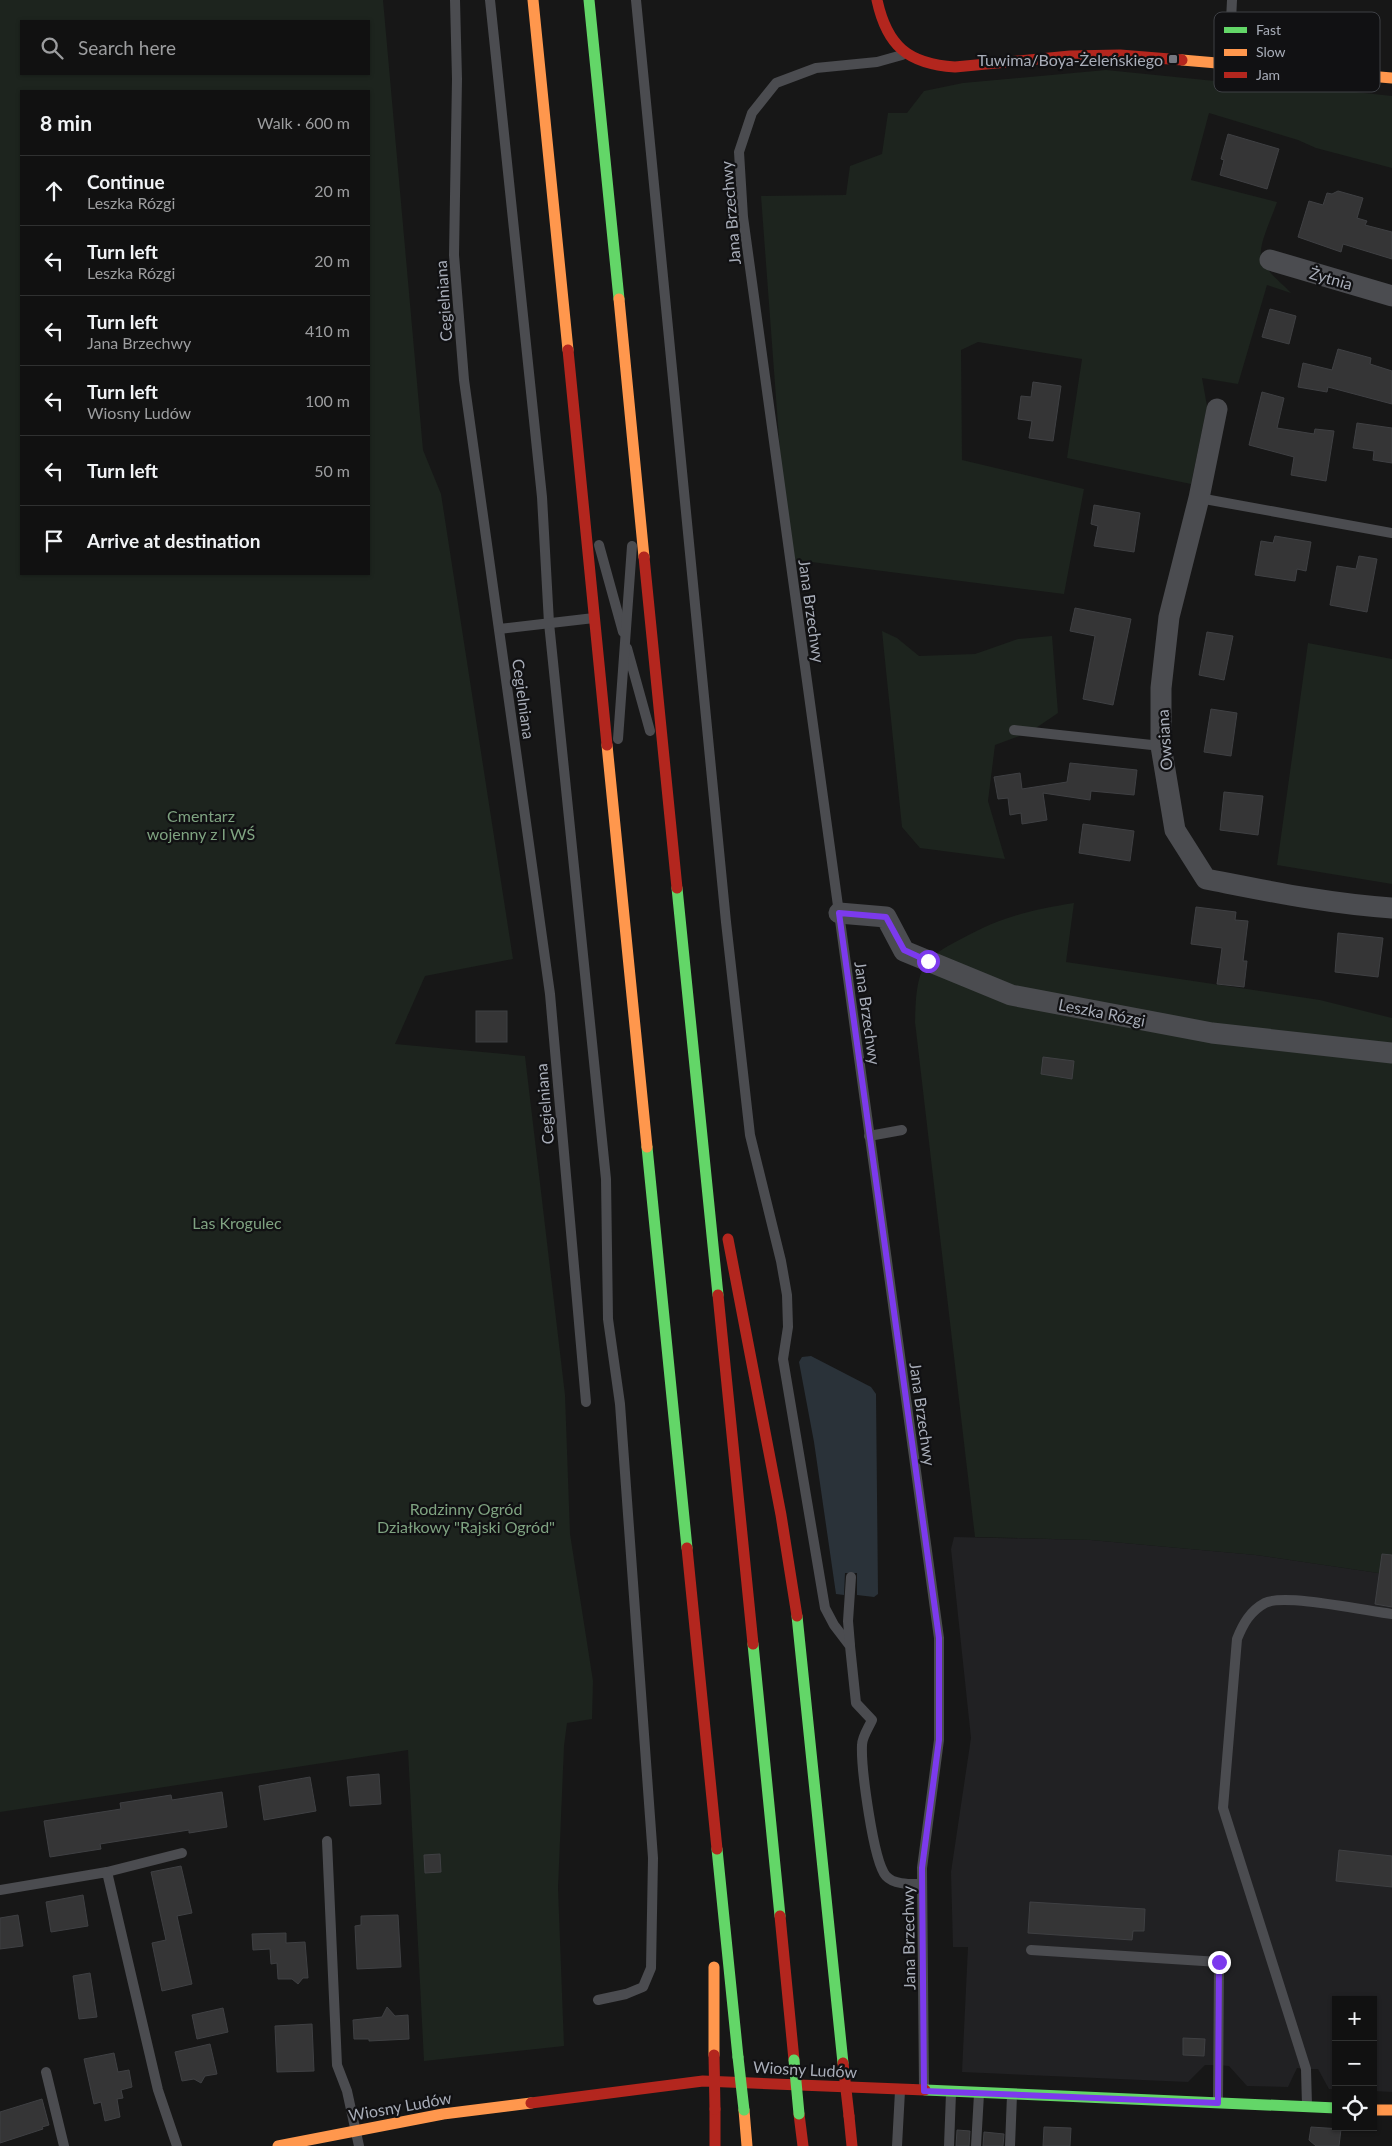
<!DOCTYPE html>
<html lang="en">
<head>
<meta charset="utf-8">
<style>
	body { margin:0; font-family:Lato,sans-serif; background:#1e1f1f; color:#f1f3f6 }
	.controls { position:absolute; right:15px; bottom:15px; display:grid; overflow:hidden; border-radius:0px; box-shadow:0 1px 4px #0004 }
	.controls button { width:45px; height:45px; display:grid; place-items:center; padding:0; border:0; border-bottom:1px solid #303131; background:#111; color:#f1f3f6; font:25px sans-serif }
	.stop { position:absolute; width:15px; height:15px; margin:-11px; border:4px solid #7c3aed; border-radius:50%; background:#fff }
	.stop.end { background:#7c3aed; border-color:#fff; box-shadow:0 1px 5px #0008 }
	.list { margin:0; padding:0; list-style:none }
	h2 { display:flex; justify-content:space-between; align-items:center; height:65px; margin:0; padding:0 20px; font-size:21px }
	h2 small { font-size:16px; font-weight:400; color:#9c9d9f }
	.list li { display:grid; grid-template-columns:32px 1fr auto; gap:15px; align-items:center; box-sizing:border-box; height:70px; padding:0 20px; border-top:1px solid #303131 }
	.list b { display:block; font-size:19px; white-space:nowrap }
	.list p { margin:0; font-size:16px; white-space:nowrap; color:#9c9d9f }
	.list em { font-size:16px; font-style:normal; color:#9c9d9f }
	.icon { flex:none; width:28px; height:28px; fill:none; stroke:currentColor; stroke-width:2; stroke-linecap:round; stroke-linejoin:round }
	.map { position:relative; flex:none; width:1392px; height:2146px; overflow:hidden }
	.search { position:absolute; background:#111; box-shadow:0 1px 4px #0004; left:20px; top:20px; width:350px; height:55px; display:flex; align-items:center; gap:12px; box-sizing:border-box; padding:0 18px; border-radius:0px; color:#9c9d9f; font-size:19px }
	.panel { position:absolute; background:#111; box-shadow:0 1px 4px #0004; left:20px; top:90px; width:350px; height:485px; border-radius:0px }
	.map>svg:first-child { display:block }
</style>
</head>
<body>
<div class="map">
<svg width="1392" height="2146" viewBox="0 0 1392 2146">
	<rect width="100%" height="100%" fill="#171717"/>
	<path fill="#212123" d="M954,1537L1091,1540L1256,1555L1392,1575V2092L1373,2091V2000H1336V2089H1329L1318,2069H1306L1297,2068L1288,2087L1247,2086L1229,2066L1218,2065H1205L1188,2082L962,2072L968,1947H953L951,1872L971,1738L951,1549Z"/>
	<g fill="#1d241e" fill-rule="evenodd">
		<path d="M0,0H383L423,450L441,494L513,959L425,976L395,1044L525,1056L565,1395L570,1534L593,1681L592,1719L567,1723L564,1746L558,1888L564,2046L424,2061L408,1750L0,1812ZM21,21H369V74H21ZM21,91H369V574H21Z"/>
		<path d="M1106,70L1303,90L1310,87L1392,96V168L1316,148L1298,140L1209,113L1191,180L1277,202C1273,215 1259,243 1261,256C1263,269 1282,283 1291,293L1267,285L1238,384L1202,378L1207,406L1191,484L1067,458L1082,359L978,342L961,350L962,460L1084,489L1064,594L788,559L761,196L846,195L850,166L882,154L888,113H907L924,91L963,83Z"/>
		<path d="M882,631L897,638L919,656L975,654L1018,639L1052,636L1058,713L1030,732L995,745L988,801L1005,859L920,848L902,827Z"/>
		<path d="M1308,643L1392,659V884L1277,865Z"/>
		<path d="M1074,903L1066,962L1320,1000L1392,1018V1575L1256,1555L1091,1540L975,1537L915,1022C916,1003 915,975 929,960C938,951 951,944 961,939C1001,917 1030,910 1074,903Z"/>
	</g>
	<path fill="#2a3239" d="M811,1356L871,1387L876,1394L878,1594L874,1597L857,1595V1573H845L844,1595L836,1594L814,1442L799,1362L802,1357Z"/>
	<g fill="#353536" stroke="#3f4043">
		<path d="M1228,134L1279,149L1267,189L1220,175L1224,160L1221,159Z"/>
		<path d="M1338,191L1363,198L1357,218L1367,221L1365,225L1392,232V259L1343,244L1341,252L1298,237L1309,201L1323,205L1327,193L1332,194Z"/>
		<path d="M1270,309L1296,316L1289,344L1262,337Z"/>
		<path d="M1338,349L1371,358L1370,364L1392,371V404L1328,387L1327,392L1298,387L1303,363L1332,370Z"/>
		<path d="M1033,382L1061,386L1053,441L1029,438L1032,421L1018,419L1021,396L1031,397Z"/>
		<path d="M1262,392L1284,398L1277,428L1314,434L1315,429L1334,431L1326,481L1291,475L1294,457L1249,445Z"/>
		<path d="M1357,423L1392,428V463L1373,460L1374,451L1353,448Z"/>
		<path d="M1094,505L1140,513L1134,552L1094,546L1098,526L1091,524Z"/>
		<path d="M1275,536L1311,542L1306,571L1297,569L1295,581L1255,575L1261,541L1273,543Z"/>
		<path d="M1359,556L1377,559L1367,612L1330,605L1337,566L1356,569Z"/>
		<path d="M1075,608L1131,619L1113,705L1083,699L1095,636L1070,631Z"/>
		<path d="M1207,632L1233,636L1224,680L1199,675Z"/>
		<path d="M1211,709L1237,713L1231,756L1204,752Z"/>
		<path d="M1070,763L1137,770L1134,795L1091,791L1090,800L1043,793L1047,820L1022,824L1021,813L1010,815L1008,798L998,799L994,777L1020,773L1022,789L1067,782Z"/>
		<path d="M1224,792L1263,796L1258,835L1220,830Z"/>
		<path d="M1083,824L1134,831L1130,861L1079,853Z"/>
		<path d="M1196,907L1236,912L1235,920L1248,921L1243,961H1247L1244,987L1217,984L1222,948L1191,944Z"/>
		<path d="M1338,933L1383,938L1378,977L1335,972Z"/>
		<rect x="476" y="1011" width="31" height="31"/>
		<path d="M1043,1057L1074,1061L1072,1079L1041,1074Z"/>
		<path d="M1382,1554L1392,1555V1607L1375,1604Z"/>
		<path d="M379,1774L381,1804L350,1806L347,1777Z"/>
		<path d="M310,1777L316,1811L264,1820L259,1786Z"/>
		<path d="M222,1792L227,1827L189,1833V1830L100,1844L101,1849L50,1857L44,1821L121,1809L120,1803L171,1795L172,1800Z"/>
		<path d="M1339,1850L1392,1856V1887L1336,1881Z"/>
		<path d="M440,1854L441,1872L425,1873L424,1855Z"/>
		<path d="M181,1866L192,1913L177,1916L192,1984L162,1991L152,1943L166,1940L151,1872Z"/>
		<path d="M83,1895L88,1926L51,1932L46,1902Z"/>
		<path d="M1030,1902L1145,1909L1144,1931H1133L1132,1940L1028,1933Z"/>
		<path d="M18,1915L23,1946L0,1949V1918Z"/>
		<path d="M398,1915L401,1967L357,1969L355,1926L361,1925V1916Z"/>
		<path d="M286,1933V1943L305,1942L308,1978H303L298,1984L292,1979H278L277,1963L271,1964L270,1949L253,1950L252,1934Z"/>
		<path d="M90,1973L97,2017L79,2019L73,1976Z"/>
		<path d="M387,2007L395,2016L408,2015L409,2039L369,2041V2039H354L353,2020L382,2017Z"/>
		<path d="M223,2008L228,2032L197,2039L192,2015Z"/>
		<path d="M312,2024L314,2071L277,2072L275,2026Z"/>
		<path d="M1183,2038L1205,2039L1204,2056L1183,2055Z"/>
		<path d="M210,2044L217,2074L205,2076L201,2083L194,2079L182,2081L175,2052Z"/>
		<path d="M114,2053L118,2072L129,2070L132,2087L121,2090L123,2098L117,2099L120,2117L105,2121L101,2102L94,2104L84,2059Z"/>
		<path d="M42,2099L49,2125L42,2127L43,2129L0,2143V2112Z"/>
		<path d="M1044,2127L1071,2128L1070,2146H1043Z"/>
		<path d="M1311,2127L1341,2129L1339,2146H1316L1309,2140Z"/>
		<path d="M957,2130L970,2131L969,2146H956Z"/>
		<path d="M984,2132L1004,2134L1003,2146H983Z"/>
	</g>
	<g fill="none" stroke-linecap="round" stroke-linejoin="round">
		<g stroke="#4b4c50" stroke-width="10">
			<path d="M455,0L457,79L454,255L464,380L550,994L586,1402"/>
			<path d="M490,0L542,497L549,623L606,1179L608,1319L620,1404L653,1858L651,1968L643,1987L626,1994L598,2000"/>
			<path d="M636,0L726,922L750,1135L781,1261L787,1295L788,1327L783,1359L825,1608L834,1625L850,1646L856,1703L872,1720C869,1727 862,1737 862,1745C861,1767 873,1861 886,1876C894,1885 911,1884 922,1884"/>
			<path d="M902,55L877,62L816,68L776,83L752,113L739,152L743,217L939,1638V1740L922,1868L924,2088"/>
			<path d="M1229,62L1232,0"/>
			<path d="M1199,498L1392,533"/>
			<path d="M599,545L623,632"/>
			<path d="M499,629L594,618"/>
			<path d="M627,648L650,731"/>
			<path d="M1014,730L1161,746"/>
			<path d="M618,739L632,546"/>
			<path d="M869,1136L902,1130"/>
			<path d="M850,1645L848,1621L851,1577"/>
			<path d="M327,1841L337,2065L347,2091L359,2146"/>
			<path d="M107,1872L182,1853"/>
			<path d="M0,1890L107,1872L158,2090L177,2146"/>
			<path d="M1031,1950L1219,1962L1218,2103"/>
			<path d="M46,2072L64,2146"/>
			<path d="M1307,2106L1306,2069L1223,1808L1237,1639C1243,1624 1250,1611 1265,1603C1284,1593 1367,1611 1392,1614"/>
			<path d="M897,2146L900,2091"/>
			<path d="M949,2146L951,2093"/>
			<path d="M976,2146L979,2094"/>
			<path d="M1010,2146L1012,2095"/>
		</g>
		<g stroke="#4b4c50" stroke-width="21">
			<path d="M1270,260L1392,296"/>
			<path d="M1217,409L1199,498L1169,617L1161,688V746L1175,830L1206,879C1268,891 1329,904 1392,908"/>
			<path d="M839,913L886,917L904,951L1011,995L1212,1033L1392,1053"/>
		</g>
		<g stroke="#63d668" stroke-width="11">
			<path d="M589,0L619,299"/>
			<path d="M677,888L718,1295"/>
			<path d="M647,1147L687,1548"/>
			<path d="M797,1616L843,2063"/>
			<path d="M753,1644L780,1916"/>
			<path d="M717,1849L738,2057"/>
			<path d="M925,2090L1336,2108"/>
		</g>
		<g stroke="#ff974d" stroke-width="11">
			<path d="M533,0L568,350"/>
			<path d="M1182,60L1392,78"/>
			<path d="M619,299L644,557"/>
			<path d="M607,745L647,1147"/>
			<path d="M714,1967V2055"/>
			<path d="M744,2110L747,2146"/>
			<path d="M1373,2110H1392"/>
			<path d="M278,2146L443,2114L531,2103"/>
		</g>
		<g stroke="#b3261e" stroke-width="11">
			<path d="M877,0C887,46 908,64 955,67L1070,56L1120,55L1182,60"/>
			<path d="M568,350L607,745"/>
			<path d="M644,557L677,888"/>
			<path d="M728,1239L781,1515L797,1616"/>
			<path d="M718,1295L753,1644"/>
			<path d="M687,1548L717,1849"/>
			<path d="M780,1916L794,2060"/>
			<path d="M531,2103L703,2081L925,2090"/>
			<path d="M715,2109V2146"/>
			<path d="M799,2114L803,2146"/>
			<path d="M849,2116L852,2146"/>
		</g>
		<g stroke="#63d668" stroke-width="11">
			<path d="M738,2057L744,2110"/>
			<path d="M794,2060L799,2114"/>
		</g>
		<g stroke="#b3261e" stroke-width="11">
			<path d="M714,2055L715,2109"/>
			<path d="M843,2063L849,2116"/>
		</g>
	</g>
	<g fill="none" stroke-linecap="round" stroke-linejoin="round">
		<path stroke="#7c3aed" stroke-width="6" d="M928,961L904,950L886,917L839,913L939,1638V1740L922,1868L924,2091L1218,2103L1219,1962"/>
	</g>
	<rect fill="#757880" stroke="#111113" stroke-width="2" x="1168" y="54" width="10" height="10" rx="2.5"/>
	<g text-anchor="middle" dominant-baseline="central" stroke-width="4.5" stroke-linejoin="round" paint-order="stroke">
		<g font-size="16" fill="#a8adb8" stroke="#111113" text-anchor="end">
			<text x="1163" y="59">Tuwima/Boya-Żeleńskiego</text>
		</g>
		<g font-size="16" fill="#a8adb8" stroke="#111113">
			<text transform="translate(730 213) rotate(-95)">Jana Brzechwy</text>
			<text transform="translate(1331 278) rotate(16)">Żytnia</text>
			<text transform="translate(443 301) rotate(-94)">Cegielniana</text>
			<text transform="translate(812 611) rotate(82)">Jana Brzechwy</text>
			<text transform="translate(524 699) rotate(82)">Cegielniana</text>
			<text transform="translate(1164 740) rotate(-94)">Owsiana</text>
			<text transform="translate(1102 1012) rotate(11)">Leszka Rózgi</text>
			<text transform="translate(868 1013) rotate(82)">Jana Brzechwy</text>
			<text transform="translate(544 1104) rotate(-95)">Cegielniana</text>
			<text transform="translate(923 1414) rotate(82)">Jana Brzechwy</text>
			<text transform="translate(908 1938) rotate(-91)">Jana Brzechwy</text>
			<text transform="translate(805 2069) rotate(3)">Wiosny Ludów</text>
			<text transform="translate(400 2106) rotate(-10)">Wiosny Ludów</text>
		</g>
		<g font-size="16" fill="#7fa381" stroke="#111113">
			<text x="201" y="815">Cmentarz<tspan x="201" dy="18">wojenny z I WŚ</tspan></text>
			<text x="237" y="1222">Las Krogulec</text>
			<text x="466" y="1508">Rodzinny Ogród<tspan x="466" dy="18">Działkowy "Rajski Ogród"</tspan></text>
		</g>
	</g>
	<rect x="1214" y="12" width="166" height="80" rx="8" fill="#111113" stroke="#3e4045" stroke-width="1"/>
	<rect x="1224" y="27" width="23" height="6" fill="#63d668"/>
	<rect x="1224" y="49" width="23" height="7" fill="#ff974d"/>
	<rect x="1224" y="72" width="23" height="6" fill="#b3261e"/>
	<g font-size="14" fill="#a8adb8">
		<text x="1256" y="35">Fast</text>
		<text x="1256" y="57">Slow</text>
		<text x="1256" y="80">Jam</text>
	</g>
</svg>
<div class="controls">
<button>+</button>
<button>−</button>
<button><svg class="icon" aria-label="locate" viewBox="0 0 24 24"><circle cx="12" cy="12" r="6"/><path d="M12 2v4M12 18v4M2 12h4M18 12h4"/></svg></button>
</div>
<div class="stop" style="left:928px;top:961px"></div>
<div class="stop end" style="left:1219px;top:1962px"></div>
<div class="search"><svg class="icon" aria-label="search" viewBox="0 0 24 24"><circle cx="10" cy="10" r="6"/><path d="M15 15l6 6"/></svg>Search here</div>
<section class="panel">
<h2>8 min<small>Walk · 600 m</small></h2>
<ul class="list">
<li><svg class="icon" aria-label="ahead" viewBox="0 0 24 24"><path d="M12 20V5M6 11l6-6 6 6"/></svg><div><b>Continue</b><p>Leszka Rózgi</p></div><em>20 m</em></li>
<li><svg class="icon" aria-label="left" viewBox="0 0 24 24"><path d="M17 20v-9H6M10 6l-5 5 5 5"/></svg><div><b>Turn left</b><p>Leszka Rózgi</p></div><em>20 m</em></li>
<li><svg class="icon" aria-label="left" viewBox="0 0 24 24"><path d="M17 20v-9H6M10 6l-5 5 5 5"/></svg><div><b>Turn left</b><p>Jana Brzechwy</p></div><em>410 m</em></li>
<li><svg class="icon" aria-label="left" viewBox="0 0 24 24"><path d="M17 20v-9H6M10 6l-5 5 5 5"/></svg><div><b>Turn left</b><p>Wiosny Ludów</p></div><em>100 m</em></li>
<li><svg class="icon" aria-label="left" viewBox="0 0 24 24"><path d="M17 20v-9H6M10 6l-5 5 5 5"/></svg><div><b>Turn left</b></div><em>50 m</em></li>
<li><svg class="icon" aria-label="arrive" viewBox="0 0 24 24"><path d="M6 21V4h12l-3 4 3 4H6"/></svg><div><b>Arrive at destination</b></div></li>
</ul>
</section>
</div>
</body>
</html>
